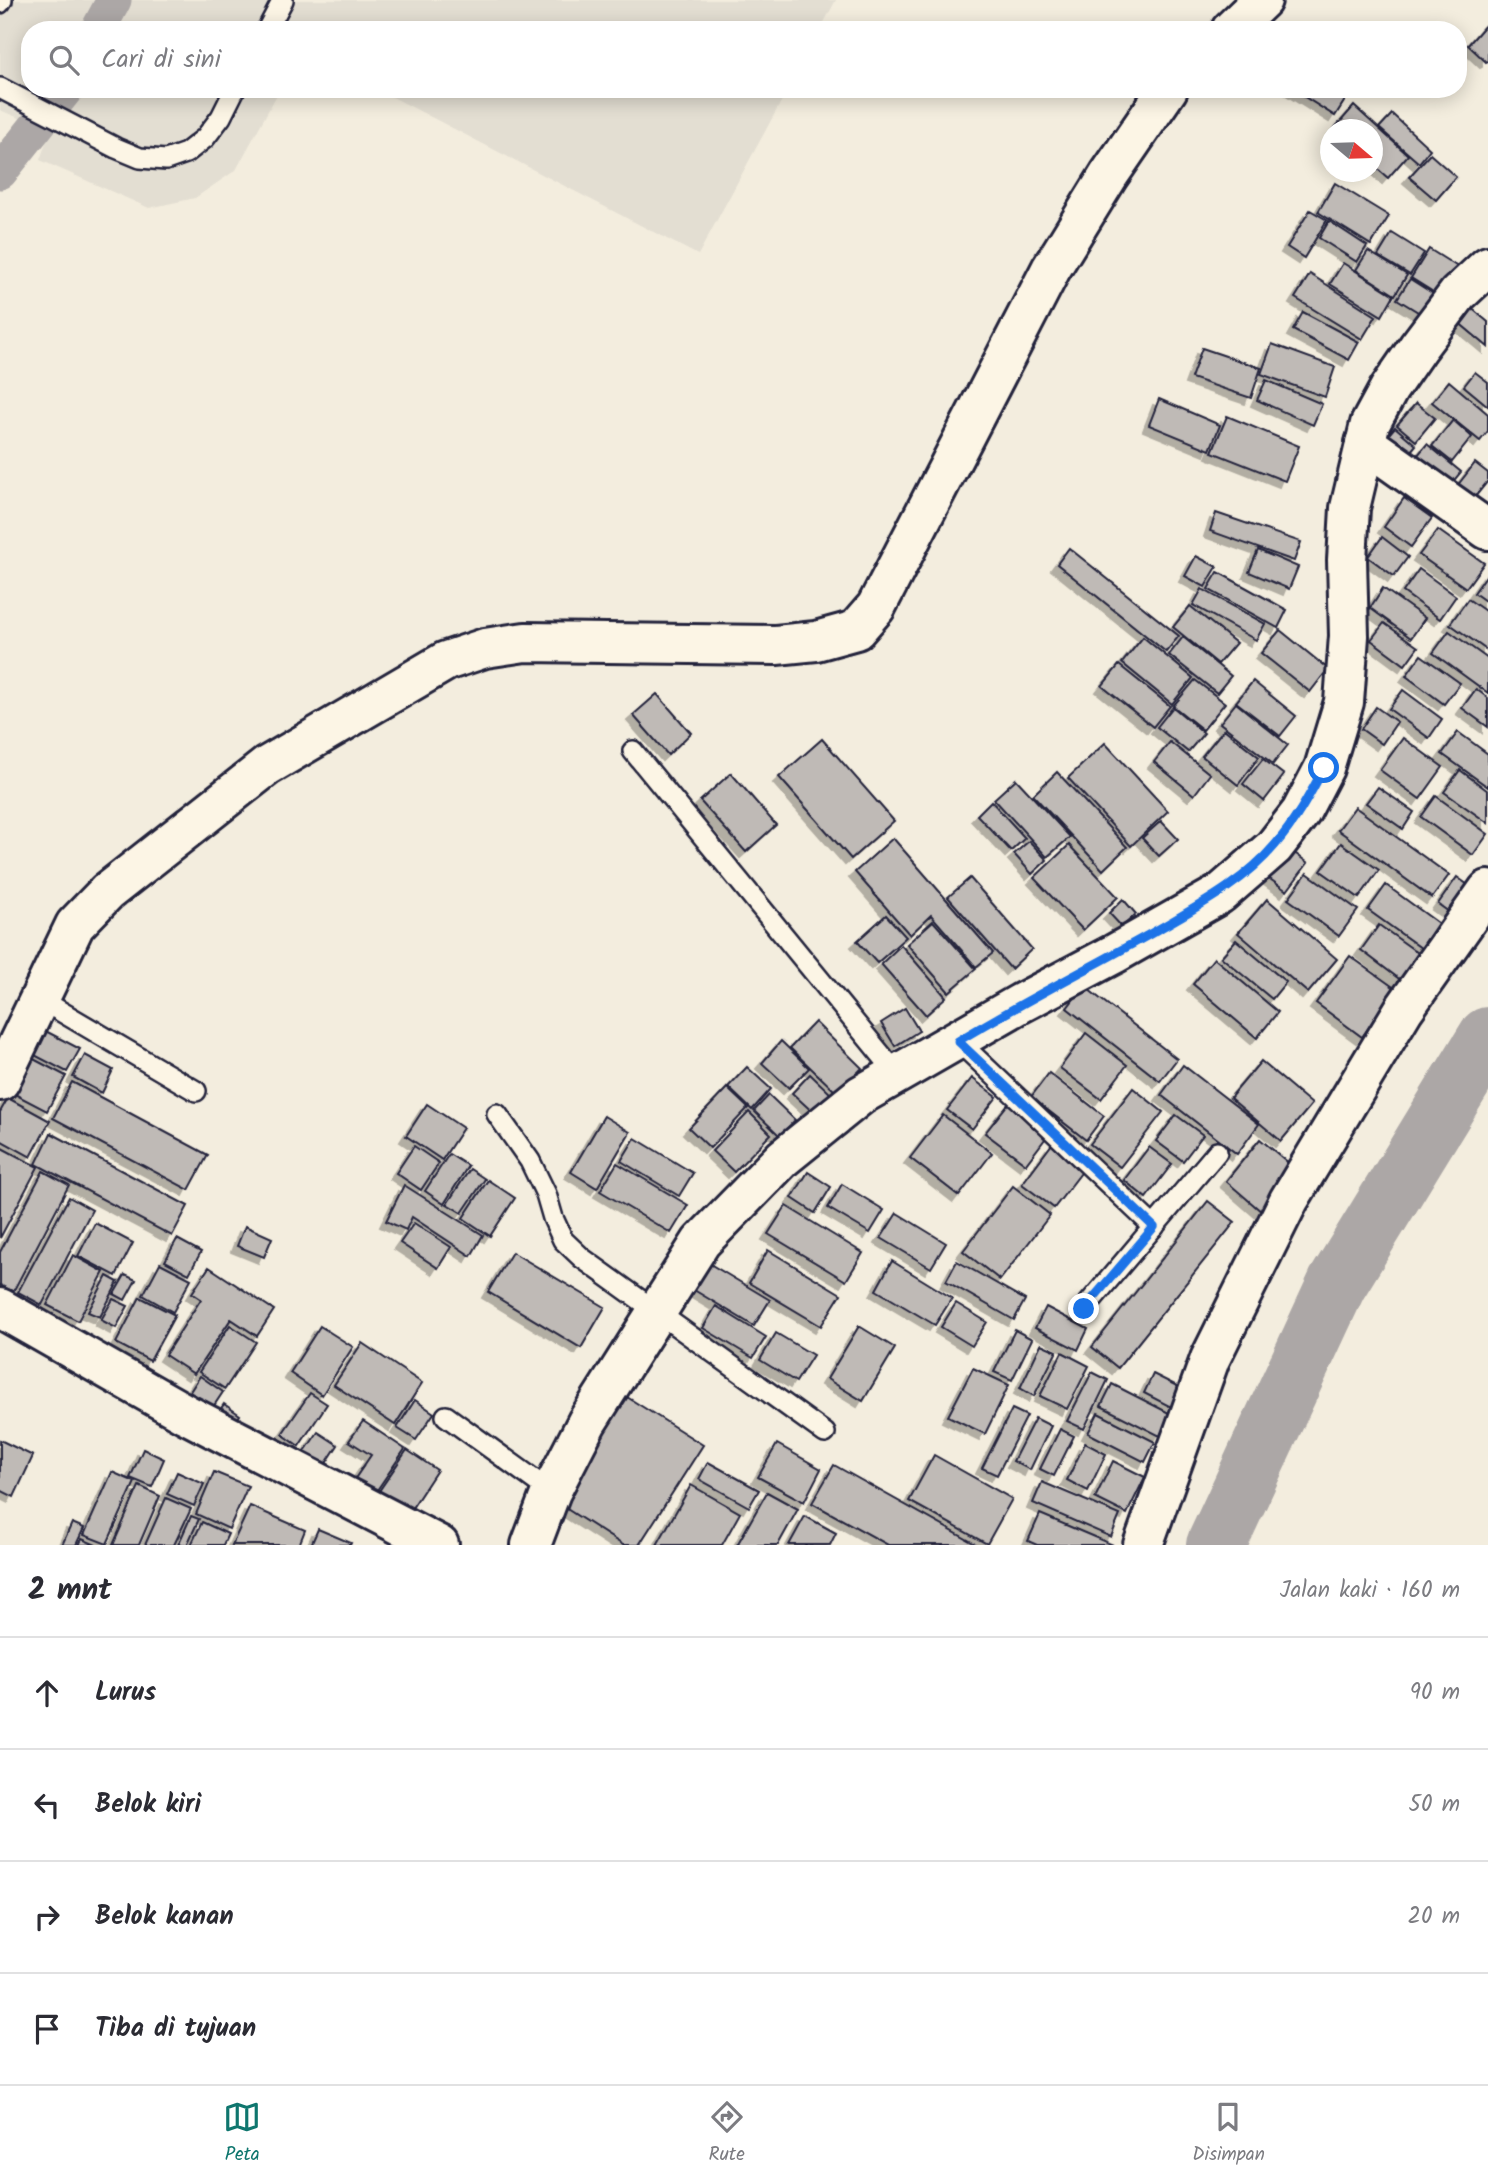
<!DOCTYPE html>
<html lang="id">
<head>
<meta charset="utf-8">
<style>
	body { margin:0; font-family:Kalam,sans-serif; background:#f7f7f7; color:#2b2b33 }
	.compass { position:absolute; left:1320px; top:119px; width:63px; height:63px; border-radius:50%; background:#fff; box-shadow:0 4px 18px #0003; rotate:109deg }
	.stop { position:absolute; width:21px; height:21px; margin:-16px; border:5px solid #1a73e8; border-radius:50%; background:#fff }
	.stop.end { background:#1a73e8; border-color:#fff; box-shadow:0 2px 7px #0008 }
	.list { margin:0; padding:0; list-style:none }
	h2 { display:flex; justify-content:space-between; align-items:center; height:91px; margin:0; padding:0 28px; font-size:30px }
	h2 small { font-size:23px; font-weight:400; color:#7c7c81 }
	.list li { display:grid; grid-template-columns:46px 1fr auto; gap:21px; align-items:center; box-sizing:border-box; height:112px; padding:0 28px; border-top:2px solid #e1e1e2 }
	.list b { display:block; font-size:26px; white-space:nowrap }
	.list em { font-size:23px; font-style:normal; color:#7c7c81 }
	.icon { flex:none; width:38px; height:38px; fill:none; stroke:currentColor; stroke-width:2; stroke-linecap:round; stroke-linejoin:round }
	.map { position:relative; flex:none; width:1488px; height:1545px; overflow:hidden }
	.search { position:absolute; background:#fff; box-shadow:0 4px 18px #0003; left:21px; right:21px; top:21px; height:77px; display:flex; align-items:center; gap:18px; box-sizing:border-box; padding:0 24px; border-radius:28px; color:#7c7c81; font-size:26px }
	.sheet { height:539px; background:#fff }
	nav { display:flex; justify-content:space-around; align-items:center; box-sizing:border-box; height:98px; border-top:2px solid #e1e1e2; background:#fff; font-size:19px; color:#7c7c81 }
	nav a { display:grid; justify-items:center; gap:4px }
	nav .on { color:#0f766e }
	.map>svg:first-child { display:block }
</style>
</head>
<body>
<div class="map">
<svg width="1488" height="1545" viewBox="0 0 1488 1545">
	<defs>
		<filter id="shadow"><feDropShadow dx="-6" dy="6" stdDeviation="0" flood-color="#0004"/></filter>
	</defs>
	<rect width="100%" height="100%" fill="#f3edde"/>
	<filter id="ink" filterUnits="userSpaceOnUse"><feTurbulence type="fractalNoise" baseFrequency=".0143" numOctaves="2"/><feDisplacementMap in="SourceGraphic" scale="14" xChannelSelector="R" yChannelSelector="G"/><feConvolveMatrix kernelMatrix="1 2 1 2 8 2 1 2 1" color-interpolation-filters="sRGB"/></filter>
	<g filter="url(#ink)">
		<g fill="#e3ded2">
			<path d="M0,0H836L820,30H30V89H280L236,170L195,198L149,208L40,160L50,131L0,110Z"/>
			<path d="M377,89H788L698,255Z"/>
		</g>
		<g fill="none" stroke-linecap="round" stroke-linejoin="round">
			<g stroke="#aca7a6" stroke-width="35">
				<path d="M98,30L114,0"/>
				<path d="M0,172L66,89"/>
			</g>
			<path stroke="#aca7a6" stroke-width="60" d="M1216,1545L1337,1284L1488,1037"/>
		</g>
		<g fill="#bfbab6" stroke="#22223b" stroke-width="2" filter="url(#shadow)">
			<path d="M1488,22V61L1486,62L1468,45Z"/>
			<path d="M1292,89H1352L1335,116Z"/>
			<path d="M1354,106L1408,155L1388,178L1372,164V130L1334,129Z"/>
			<path d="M1392,114L1430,149L1419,163L1379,128Z"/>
			<path d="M1430,154L1456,177L1436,200L1409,177Z"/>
			<path d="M1335,183L1389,216L1371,245L1318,212Z"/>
			<path d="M1310,210L1327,220L1304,258L1287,247Z"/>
			<path d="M1329,221L1367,246L1357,262L1319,238Z"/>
			<path d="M1392,233L1424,253L1410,275L1378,256Z"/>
			<path d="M1429,249L1461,269L1443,298L1411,278Z"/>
			<path d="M1368,251L1407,275L1395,295L1356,270Z"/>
			<path d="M1343,263L1394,295L1382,316L1330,284Z"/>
			<path d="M1310,274L1376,316L1362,339L1295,298Z"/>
			<path d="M1410,279L1440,298L1428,318L1397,299Z"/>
			<path d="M1469,306L1488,322V347L1457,321Z"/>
			<path d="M1303,312L1359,342L1349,360L1293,330Z"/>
			<path d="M1272,344L1335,367L1325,397L1261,374Z"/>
			<path d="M1202,348L1261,368L1251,398L1191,378Z"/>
			<path d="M1475,372L1488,382V406L1464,386Z"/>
			<path d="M1266,380L1322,404L1313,425L1257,400Z"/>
			<path d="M1449,381L1488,414V431L1480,441L1432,402Z"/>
			<path d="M1159,399L1220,425L1210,450L1149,425Z"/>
			<path d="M1416,403L1435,418L1416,441L1397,425Z"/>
			<path d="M1227,416L1299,446L1285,481L1212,452Z"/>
			<path d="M1453,420L1472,437L1452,462L1432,446Z"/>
			<path d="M1395,427L1416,445L1399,465L1378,447Z"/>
			<path d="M1427,444L1461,472L1441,496L1407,468Z"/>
			<path d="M1475,463L1488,473V481L1466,508L1450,495Z"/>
			<path d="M1404,498L1432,518L1411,547L1384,527Z"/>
			<path d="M1216,513L1301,542L1294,561L1210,531Z"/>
			<path d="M1438,530L1484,563L1466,588L1419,555Z"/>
			<path d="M1382,537L1408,557L1394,576L1368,557Z"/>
			<path d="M1069,548L1179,636L1166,652L1057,564Z"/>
			<path d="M1258,550L1298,567L1289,589L1249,572Z"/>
			<path d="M1196,556L1217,567L1205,587L1185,576Z"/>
			<path d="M1419,569L1456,596L1440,619L1403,592Z"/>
			<path d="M1218,572L1287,610L1278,628L1208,589Z"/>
			<path d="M1488,573V603L1474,593Z"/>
			<path d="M1383,588L1425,618L1411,638L1370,608Z"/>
			<path d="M1202,589L1265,624L1256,640L1193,605Z"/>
			<path d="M1468,599L1488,613V651L1450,624Z"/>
			<path d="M1190,606L1236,643L1218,664L1173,627Z"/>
			<path d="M1384,623L1418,647L1405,665L1371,640Z"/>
			<path d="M1280,630L1328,669L1310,692L1261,653Z"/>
			<path d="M1449,631L1488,659V693L1433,653Z"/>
			<path d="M1143,637L1193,678L1172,704L1122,663Z"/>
			<path d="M1183,637L1231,676L1217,693L1169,655Z"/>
			<path d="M1421,655L1460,683L1444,704L1406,676Z"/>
			<path d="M1119,665L1170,706L1153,727L1102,686Z"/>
			<path d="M1195,680L1225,703L1203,730L1173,706Z"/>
			<path d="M1253,681L1296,716L1280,736L1236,702Z"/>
			<path d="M1476,689L1488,698V727L1462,708Z"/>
			<path d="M1403,690L1442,719L1429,738L1389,709Z"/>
			<path d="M657,694L691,733L668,755L633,715Z"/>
			<path d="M1236,703L1288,745L1273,764L1220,723Z"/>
			<path d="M1173,707L1204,733L1188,752L1157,727Z"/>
			<path d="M1376,707L1397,722L1382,744L1361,729Z"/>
			<path d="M1224,729L1259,757L1238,785L1202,756Z"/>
			<path d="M1458,732L1488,754V787L1442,754Z"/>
			<path d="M1403,738L1443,767L1420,799L1380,770Z"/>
			<path d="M822,739L894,821L851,859L779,777Z"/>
			<path d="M1170,742L1210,774L1194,795L1154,762Z"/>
			<path d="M1105,743L1168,811L1131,846L1068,778Z"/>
			<path d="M1263,759L1284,775L1264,801L1243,784Z"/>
			<path d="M1460,770L1488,791V823L1444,792Z"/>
			<path d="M1057,772L1127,847L1103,870L1033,795Z"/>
			<path d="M731,773L776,825L746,852L700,801Z"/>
			<path d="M1016,779L1070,837L1047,857L994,799Z"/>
			<path d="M1378,787L1414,812L1403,829L1366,803Z"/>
			<path d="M1436,796L1488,834L1473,855L1421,817Z"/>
			<path d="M991,801L1025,838L1011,851L977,815Z"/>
			<path d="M1355,807L1449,875L1432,898L1338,830Z"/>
			<path d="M1161,821L1178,839L1159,856L1142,838Z"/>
			<path d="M893,838L993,953L976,967L931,915L910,935L855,872Z"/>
			<path d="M1029,841L1047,860L1032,874L1014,854Z"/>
			<path d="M1341,843L1379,870L1359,898L1321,871Z"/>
			<path d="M1069,845L1118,897L1083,930L1034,878Z"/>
			<path d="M1288,848L1308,863L1287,891L1267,877Z"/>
			<path d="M1307,873L1358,910L1339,936L1288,899Z"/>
			<path d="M1457,877L1475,890L1456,917L1438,904Z"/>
			<path d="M970,878L1032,949L1011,969L948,897Z"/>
			<path d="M1386,885L1438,923L1421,948L1368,910Z"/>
			<path d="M1123,899L1136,914L1122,927L1109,913Z"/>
			<path d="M1267,899L1337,959L1308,993L1238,933Z"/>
			<path d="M886,915L906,937L877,963L857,941Z"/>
			<path d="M933,921L976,969L949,992L907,944Z"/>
			<path d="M1379,925L1421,955L1402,981L1361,950Z"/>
			<path d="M1236,940L1286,982L1272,999L1221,957Z"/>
			<path d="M901,945L946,997L926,1015L881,964Z"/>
			<path d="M1350,956L1396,989L1362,1037L1316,1003Z"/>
			<path d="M1214,958L1278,1012L1257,1038L1193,984Z"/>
			<path d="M1084,986L1177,1059L1160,1081L1067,1008Z"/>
			<path d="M905,1008L919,1031L895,1046L881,1023Z"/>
			<path d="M815,1022L862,1068L838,1094L790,1048Z"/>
			<path d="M36,1026L80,1049L67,1072L23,1049Z"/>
			<path d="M1086,1033L1127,1065L1101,1099L1060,1068Z"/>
			<path d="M781,1041L809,1068L789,1088L762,1063Z"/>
			<path d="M22,1053L66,1076L47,1111L3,1088Z"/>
			<path d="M85,1055L113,1070L102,1093L73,1077Z"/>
			<path d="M1261,1061L1312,1104L1281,1141L1230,1098Z"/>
			<path d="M1183,1065L1259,1124L1237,1154L1161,1095Z"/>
			<path d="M747,1067L771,1089L752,1110L728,1087Z"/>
			<path d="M1049,1073L1104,1116L1086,1140L1031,1097Z"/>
			<path d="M810,1074L833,1096L816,1115L792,1093Z"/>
			<path d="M972,1078L997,1097L972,1129L947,1110Z"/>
			<path d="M72,1082L208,1155L189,1190L53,1118Z"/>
			<path d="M727,1088L748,1108L710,1148L689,1128Z"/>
			<path d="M1133,1088L1163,1112L1120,1167L1090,1144Z"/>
			<path d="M769,1095L795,1120L780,1136L754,1111Z"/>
			<path d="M8,1098L50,1121L31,1157L0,1140V1112Z"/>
			<path d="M427,1104L463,1128L442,1160L406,1136Z"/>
			<path d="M1008,1104L1048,1135L1026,1164L985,1133Z"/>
			<path d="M749,1112L771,1134L734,1172L712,1151Z"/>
			<path d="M943,1115L992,1153L959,1196L910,1158Z"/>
			<path d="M1176,1115L1203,1135L1183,1161L1156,1141Z"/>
			<path d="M604,1116L630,1132L597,1188L571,1172Z"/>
			<path d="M51,1133L188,1206L172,1236L36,1164Z"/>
			<path d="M635,1138L693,1173L679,1196L621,1161Z"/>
			<path d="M1260,1139L1297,1170L1262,1212L1226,1181Z"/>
			<path d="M1052,1144L1084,1169L1054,1208L1022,1184Z"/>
			<path d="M414,1146L439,1163L421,1190L396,1173Z"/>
			<path d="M0,1147L38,1167L0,1238Z"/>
			<path d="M1149,1147L1172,1164L1146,1198L1124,1180Z"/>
			<path d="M449,1154L468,1166L444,1204L425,1191Z"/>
			<path d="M617,1163L688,1205L671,1233L600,1191Z"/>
			<path d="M470,1169L485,1179L462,1213L447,1204Z"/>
			<path d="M43,1171L69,1185L13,1292L0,1285V1252Z"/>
			<path d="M808,1172L831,1187L815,1213L792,1198Z"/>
			<path d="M488,1180L515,1198L490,1236L463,1218Z"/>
			<path d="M842,1184L884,1210L870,1233L828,1208Z"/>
			<path d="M404,1185L483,1235L471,1256L412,1217L406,1230L386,1221Z"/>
			<path d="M1013,1186L1050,1215L1000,1280L963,1251Z"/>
			<path d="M69,1197L92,1210L42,1305L18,1292Z"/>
			<path d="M1208,1201L1235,1222L1118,1368L1092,1347Z"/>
			<path d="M786,1206L863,1253L846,1281L768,1234Z"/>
			<path d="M897,1213L946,1243L931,1268L881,1238Z"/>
			<path d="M95,1223L133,1243L116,1276L78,1256Z"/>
			<path d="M414,1223L451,1247L438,1268L400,1243Z"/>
			<path d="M245,1226L272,1238L264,1257L237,1246Z"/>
			<path d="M177,1239L201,1252L189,1274L165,1261Z"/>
			<path d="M768,1250L841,1294L821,1326L749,1283Z"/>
			<path d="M512,1252L605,1307L581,1348L488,1292Z"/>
			<path d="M73,1255L104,1272L78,1321L47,1305Z"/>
			<path d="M892,1261L952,1298L935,1325L876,1290Z"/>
			<path d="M957,1261L1025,1300L1014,1320L946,1281Z"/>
			<path d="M160,1263L191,1279L173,1312L143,1295Z"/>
			<path d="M710,1264L770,1300L754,1326L694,1290Z"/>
			<path d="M209,1267L274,1310L257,1336L231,1319L194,1374L165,1355L201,1299L192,1293Z"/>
			<path d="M125,1275L136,1280L125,1300L114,1294Z"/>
			<path d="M107,1276L118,1282L100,1317L88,1312Z"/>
			<path d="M140,1297L175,1315L150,1361L116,1343Z"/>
			<path d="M113,1299L128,1306L116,1328L101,1320Z"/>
			<path d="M956,1303L987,1322L972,1346L941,1327Z"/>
			<path d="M716,1306L766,1337L753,1358L703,1328Z"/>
			<path d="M1046,1307L1088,1329L1078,1350L1035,1328Z"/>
			<path d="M230,1325L256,1342L225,1389L199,1372Z"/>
			<path d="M320,1326L353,1347L322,1395L290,1373Z"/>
			<path d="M859,1326L895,1348L863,1401L827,1379Z"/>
			<path d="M1015,1330L1032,1339L1012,1380L994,1372Z"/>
			<path d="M776,1333L813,1355L796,1382L760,1360Z"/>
			<path d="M362,1343L422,1383L395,1425L334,1385Z"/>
			<path d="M1041,1344L1057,1351L1034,1396L1020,1388Z"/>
			<path d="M1062,1352L1089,1366L1067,1409L1040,1396Z"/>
			<path d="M973,1368L1009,1385L985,1434L948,1416Z"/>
			<path d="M1092,1372L1108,1380L1084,1429L1067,1421Z"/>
			<path d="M1153,1374L1181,1388L1171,1407L1144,1393Z"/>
			<path d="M200,1376L223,1392L207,1416L184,1401Z"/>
			<path d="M1112,1384L1171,1414L1160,1436L1101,1406Z"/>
			<path d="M310,1393L327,1404L299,1446L282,1434Z"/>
			<path d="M627,1397L703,1445L639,1545H623L559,1504Z"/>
			<path d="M415,1400L434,1413L416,1440L397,1428Z"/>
			<path d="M224,1404L240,1415L230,1430L214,1419Z"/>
			<path d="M1012,1409L1027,1416L997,1475L982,1468Z"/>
			<path d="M1098,1413L1155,1442L1145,1462L1088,1433Z"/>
			<path d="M1035,1418L1051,1426L1030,1470L1013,1461Z"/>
			<path d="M363,1421L405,1449L373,1496L352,1483L371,1455L349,1441Z"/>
			<path d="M1060,1429L1074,1436L1054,1476L1040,1469Z"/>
			<path d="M318,1432L338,1445L319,1474L299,1460Z"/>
			<path d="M0,1440L33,1456L14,1497L0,1490Z"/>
			<path d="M1085,1443L1106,1454L1088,1491L1067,1480Z"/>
			<path d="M777,1444L821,1469L804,1502L758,1477Z"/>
			<path d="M143,1449L164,1459L152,1487L130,1478Z"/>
			<path d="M407,1450L437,1470L408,1514L377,1494Z"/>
			<path d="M934,1455L1012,1499L987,1544L909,1501Z"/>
			<path d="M1113,1461L1145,1477L1127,1514L1095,1498Z"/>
			<path d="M708,1462L759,1490L749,1507L699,1479Z"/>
			<path d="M834,1465L977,1545H888L812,1503Z"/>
			<path d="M112,1472L135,1482L107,1544L84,1535Z"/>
			<path d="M177,1472L204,1484L194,1506L167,1494Z"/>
			<path d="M214,1472L248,1486L229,1529L196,1514Z"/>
			<path d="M1042,1482L1120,1515L1111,1537L1033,1503Z"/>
			<path d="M691,1485L740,1513L722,1545H657Z"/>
			<path d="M139,1486L160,1496L139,1545H113Z"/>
			<path d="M767,1492L798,1509L778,1545H737Z"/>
			<path d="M166,1498L191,1509L174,1545H145Z"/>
			<path d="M250,1506L305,1530L299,1545H232Z"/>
			<path d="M1040,1514L1113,1545H1037L1028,1541Z"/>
			<path d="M191,1516L199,1519L187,1545H178Z"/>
			<path d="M805,1516L836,1533L830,1545H789Z"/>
			<path d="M202,1522L228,1534L223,1545H191Z"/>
			<path d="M72,1523L84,1528L76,1545H62Z"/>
			<path d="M318,1529L351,1543L350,1545H311Z"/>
			<path d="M82,1539L96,1545H79Z"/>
		</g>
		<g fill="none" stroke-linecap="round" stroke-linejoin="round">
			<defs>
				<g id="lane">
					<path d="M0,3L2,0"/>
					<path d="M267,30L283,0"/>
					<path d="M0,88L116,148L140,158L166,160L186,153L205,138L221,117L235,89"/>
					<path d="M633,751L897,1074"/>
					<path d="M38,998L196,1091"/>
					<path d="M958,1041L1154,1227"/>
					<path d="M497,1114L530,1161L546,1194L553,1218L563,1240L582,1258L825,1433"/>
					<path d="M1084,1309L1217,1152"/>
					<path d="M446,1416L551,1492"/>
				</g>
				<g id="street">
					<path d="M1231,30L1262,0"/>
					<path d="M1365,443L1488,530"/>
					<path d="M0,1081L75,925L107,892L267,766L446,661L485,648L525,642L776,645L816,641L856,630L876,607L1051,269L1109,175L1168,89"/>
					<path d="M0,1308L186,1414L439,1545"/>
					<path d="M531,1545L551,1492L587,1422L701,1242L783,1158L861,1095L1021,1003L1114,954L1220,894L1274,847L1301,812L1324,768L1344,702L1349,636L1347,560L1350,508L1370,424L1389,389L1418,347L1458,294L1488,266"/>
					<path d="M1143,1545L1210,1359L1289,1200L1404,1009L1488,890"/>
				</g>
			</defs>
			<use href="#lane" stroke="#22223b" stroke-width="24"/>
			<use href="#street" stroke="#22223b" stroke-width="44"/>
			<use href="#lane" stroke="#fcf5e5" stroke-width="19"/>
			<use href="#street" stroke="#fcf5e5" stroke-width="38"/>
		</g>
	</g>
	<g fill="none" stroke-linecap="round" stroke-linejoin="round" filter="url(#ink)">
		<path stroke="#1a73e8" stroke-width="9" d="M1084,1309L1154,1227L958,1041C1024,1001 1092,967 1159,929C1200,905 1244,882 1275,845C1296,821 1309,796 1324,768"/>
	</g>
</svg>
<svg class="compass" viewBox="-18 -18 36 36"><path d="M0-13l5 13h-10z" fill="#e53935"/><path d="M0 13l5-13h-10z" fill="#7c7c81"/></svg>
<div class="stop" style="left:1324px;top:768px"></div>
<div class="stop end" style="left:1084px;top:1309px"></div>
<div class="search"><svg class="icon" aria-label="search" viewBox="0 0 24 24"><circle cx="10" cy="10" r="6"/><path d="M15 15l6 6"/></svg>Cari di sini</div>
</div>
<section class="sheet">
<h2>2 mnt<small>Jalan kaki · 160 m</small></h2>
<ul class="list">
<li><svg class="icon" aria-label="ahead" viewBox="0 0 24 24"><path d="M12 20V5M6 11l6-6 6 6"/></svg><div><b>Lurus</b></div><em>90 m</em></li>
<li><svg class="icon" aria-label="left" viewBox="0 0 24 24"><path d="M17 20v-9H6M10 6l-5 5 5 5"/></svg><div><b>Belok kiri</b></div><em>50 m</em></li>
<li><svg class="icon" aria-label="right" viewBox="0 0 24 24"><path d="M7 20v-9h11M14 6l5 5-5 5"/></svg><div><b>Belok kanan</b></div><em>20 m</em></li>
<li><svg class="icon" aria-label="arrive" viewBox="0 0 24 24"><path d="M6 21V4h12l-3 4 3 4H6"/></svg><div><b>Tiba di tujuan</b></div></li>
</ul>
</section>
<nav>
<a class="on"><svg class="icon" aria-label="map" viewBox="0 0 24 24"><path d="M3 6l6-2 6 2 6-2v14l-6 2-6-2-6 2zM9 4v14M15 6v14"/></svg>Peta</a>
<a><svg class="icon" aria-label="directions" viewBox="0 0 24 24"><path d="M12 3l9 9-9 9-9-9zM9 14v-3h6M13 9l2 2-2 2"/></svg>Rute</a>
<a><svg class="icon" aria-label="saved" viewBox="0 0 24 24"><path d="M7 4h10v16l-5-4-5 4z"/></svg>Disimpan</a>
</nav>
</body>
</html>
